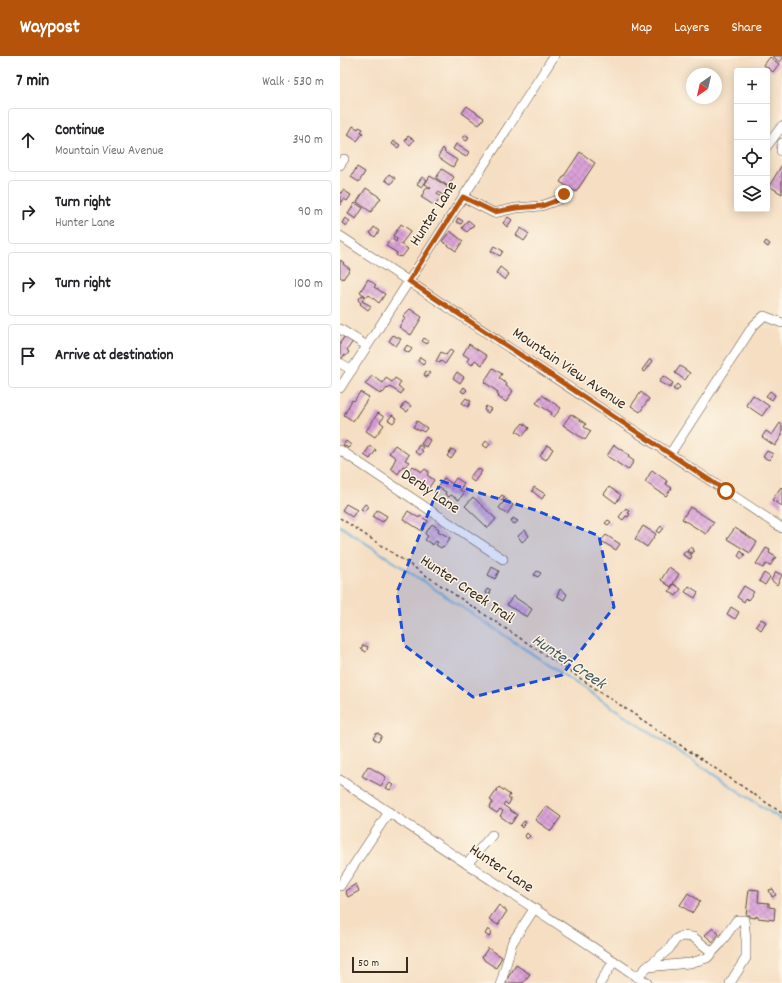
<!DOCTYPE html>
<html lang="en">
<head>
<meta charset="utf-8">
<style>
	body { margin:0; font-family:Dekko,sans-serif; background:#f2f2f2; color:#202124 }
	.controls { position:absolute; right:12px; top:12px; display:grid; overflow:hidden; border-radius:4px; box-shadow:0 2px 10px #0003 }
	.controls button { width:36px; height:36px; display:grid; place-items:center; padding:0; border:0; border-bottom:1px solid #e0e0e0; background:#fff; color:#202124; font:20px sans-serif }
	.compass { position:absolute; left:346px; top:12px; width:36px; height:36px; border-radius:50%; background:#fff; box-shadow:0 2px 10px #0003; rotate:214deg }
	.scale { position:absolute; left:12px; bottom:10px; width:56px; box-sizing:border-box; padding-left:4px; border:2px solid #3b2a1e; border-top:0; font-size:11px; line-height:14px; white-space:nowrap; color:#3b2a1e; -webkit-text-stroke:3px #fcf5e5; paint-order:stroke }
	.stop { position:absolute; width:12px; height:12px; margin:-9px; border:3px solid #b45309; border-radius:50%; background:#fff }
	.stop.end { background:#b45309; border-color:#fff; box-shadow:0 1px 4px #0008 }
	.list { margin:0; padding:0; list-style:none }
	h2 { display:flex; justify-content:space-between; align-items:center; height:52px; margin:0; padding:0 16px; font-size:17px }
	h2 small { font-size:13px; font-weight:400; color:#757577 }
	.list li { display:grid; grid-template-columns:26px 1fr auto; gap:12px; align-items:center; box-sizing:border-box; height:64px; margin:0 8px 8px; padding:0 8px; border:1px solid #e0e0e0; border-radius:4px }
	.list b { display:block; font-size:15px; white-space:nowrap }
	.list p { margin:0; font-size:13px; white-space:nowrap; color:#757577 }
	.list em { font-size:13px; font-style:normal; color:#757577 }
	.icon { flex:none; width:22px; height:22px; fill:none; stroke:currentColor; stroke-width:2; stroke-linecap:round; stroke-linejoin:round }
	.map { position:relative; flex:none; width:442px; height:927px; overflow:hidden }
	header { display:flex; align-items:center; gap:24px; box-sizing:border-box; height:56px; padding:0 20px; background:#b45309; color:#fff }
	header strong { font-size:19px }
	nav { display:flex; gap:22px; margin-inline-start:auto; font-size:14px }
	main { display:flex }
	aside { flex:1; background:#fff }
	.map>svg:first-child { display:block }
</style>
</head>
<body>
<header>
<strong>Waypost</strong>
<nav><a>Map</a><a>Layers</a><a>Share</a></nav>
</header>
<main>
<aside>
<h2>7 min<small>Walk · 530 m</small></h2>
<ul class="list">
<li><svg class="icon" aria-label="ahead" viewBox="0 0 24 24"><path d="M12 20V5M6 11l6-6 6 6"/></svg><div><b>Continue</b><p>Mountain View Avenue</p></div><em>340 m</em></li>
<li><svg class="icon" aria-label="right" viewBox="0 0 24 24"><path d="M7 20v-9h11M14 6l5 5-5 5"/></svg><div><b>Turn right</b><p>Hunter Lane</p></div><em>90 m</em></li>
<li><svg class="icon" aria-label="right" viewBox="0 0 24 24"><path d="M7 20v-9h11M14 6l5 5-5 5"/></svg><div><b>Turn right</b></div><em>100 m</em></li>
<li><svg class="icon" aria-label="arrive" viewBox="0 0 24 24"><path d="M6 21V4h12l-3 4 3 4H6"/></svg><div><b>Arrive at destination</b></div></li>
</ul>
</aside>
<div class="map">
<svg width="442" height="927" viewBox="0 0 442 927">
	<defs>
		<pattern id="building-cross-hatch" width="8" height="8" patternUnits="userSpaceOnUse"><rect width="8" height="8" fill="#daa1d9"/><path d="M0 0l8 8M0 8l8-8" fill="none" stroke="#b283af"/></pattern>
	</defs>
	<rect width="100%" height="100%" fill="#fcf5e5"/>
	<filter id="ink" filterUnits="userSpaceOnUse"><feTurbulence type="fractalNoise" baseFrequency=".025" numOctaves="2"/><feDisplacementMap in="SourceGraphic" scale="8" xChannelSelector="R" yChannelSelector="G"/><feConvolveMatrix kernelMatrix="1 2 1 2 8 2 1 2 1" color-interpolation-filters="sRGB"/></filter>
	<filter id="wash" filterUnits="userSpaceOnUse"><feTurbulence type="fractalNoise" baseFrequency=".012" numOctaves="4" result="noise"/><feDisplacementMap in="SourceGraphic" scale="16" xChannelSelector="R" yChannelSelector="G"/><feGaussianBlur stdDeviation="0.9" result="paint"/><feColorMatrix in="noise" values="0 0 0 0 0 0 0 0 0 0 0 0 0 0 0 0 0 1.4 0 .05"/><feComposite in="paint" operator="in"/></filter>
	<g filter="url(#wash)">
		<rect width="100%" height="100%" fill="#f5dec2"/>
		<g fill="none" stroke-linecap="round" stroke-linejoin="round">
			<path stroke="#5daed8" stroke-width="2" d="M0,470L442,764"/>
		</g>
		<g id="blocks">
			<g fill="url(#building-cross-hatch)">
				<path d="M432,0H442V3L440,6Z"/>
				<path d="M430,1L439,8L433,16L424,9Z"/>
				<path d="M127,50L144,62L139,69L122,57Z"/>
				<path d="M13,70L18,73L19,71L23,73L21,76L23,77L17,85L8,79Z"/>
				<path d="M125,79L129,81L127,85L123,83Z"/>
				<path d="M68,80L74,84L70,89L65,85Z"/>
				<path d="M54,85L60,89L58,92L52,88Z"/>
				<path d="M116,88L129,96L126,101L113,93Z"/>
				<path d="M103,92L105,94L104,96L117,104L113,111L98,101Z"/>
				<path d="M240,96L255,107L236,136L220,126Z"/>
				<path d="M442,109V138L429,130Z"/>
				<path d="M17,111L25,116L19,126L11,121Z"/>
				<path d="M102,113L114,121L108,130L96,122Z"/>
				<path d="M49,118L55,122L51,128L45,124Z"/>
				<path d="M90,120L108,131L103,139L98,136L97,138L101,141L95,150L81,141L87,131L90,133L91,132L85,128Z"/>
				<path d="M82,121L87,124L82,131L77,128Z"/>
				<path d="M26,132L41,142L31,156L17,146Z"/>
				<path d="M3,134L11,139L7,145L4,143L0,149V137H1Z"/>
				<path d="M15,147L23,152L16,163L8,158Z"/>
				<path d="M168,161L172,164L167,171L163,167Z"/>
				<path d="M5,162L10,165L6,170L2,167Z"/>
				<path d="M118,162L123,165L121,168L116,166Z"/>
				<path d="M128,164L134,169L127,176L122,172Z"/>
				<path d="M61,168L71,175L61,188L68,193L62,201L60,200L59,201L56,199L57,197L46,190L51,182L56,186L57,183L53,180Z"/>
				<path d="M34,171L39,175L35,181L30,177Z"/>
				<path d="M181,172L189,178L184,185L176,179Z"/>
				<path d="M110,175L123,185L116,195L102,185Z"/>
				<path d="M426,185L430,188L428,191L424,188Z"/>
				<path d="M154,190L163,195L160,200L151,195Z"/>
				<path d="M0,204L4,207L3,208L10,213L3,223L0,221Z"/>
				<path d="M160,211L169,218L165,224L156,217Z"/>
				<path d="M28,223L36,229L34,231L45,238L39,247L29,239L27,241L20,236Z"/>
				<path d="M22,239L25,241L22,245L31,250L28,254L20,248L21,247L18,244Z"/>
				<path d="M70,253L82,261L71,279L59,271L65,262L63,260Z"/>
				<path d="M53,279L61,283L56,290L49,285Z"/>
				<path d="M5,280L13,285L7,294L9,296L6,300L4,299L0,306V287Z"/>
				<path d="M84,282L89,286L87,288L82,285Z"/>
				<path d="M129,288L147,300L142,309L135,304L132,309L127,305L129,302L123,298Z"/>
				<path d="M67,289L72,293L69,297L64,294Z"/>
				<path d="M110,294L113,296L105,308L101,305L100,307L96,305L101,296L106,299Z"/>
				<path d="M80,301L86,305L83,309L78,305Z"/>
				<path d="M310,303L313,305L305,316L302,314Z"/>
				<path d="M340,310L350,317L345,324L335,317Z"/>
				<path d="M153,312L162,318L159,322L167,328L166,330L173,335L166,346L158,341L159,340L157,338L158,336L144,326Z"/>
				<path d="M86,315L90,317L87,321L84,319Z"/>
				<path d="M117,316L124,321L120,327L113,322Z"/>
				<path d="M32,320L43,327L46,322L52,326L55,322L61,326L58,331L63,334L61,338L50,331L48,333L47,332L43,337L41,336L40,338L25,328Z"/>
				<path d="M323,320L333,327L330,332L319,326Z"/>
				<path d="M337,328L340,331L337,335L333,333Z"/>
				<path d="M124,331L127,334L124,337L121,335Z"/>
				<path d="M430,335L435,339L432,344L426,340Z"/>
				<path d="M20,336L29,341L13,365L4,359L12,344L14,345Z"/>
				<path d="M301,336L309,343L300,356L291,350Z"/>
				<path d="M202,339L221,352L214,361L211,359L212,357L196,347Z"/>
				<path d="M413,339L429,350L422,360L406,349Z"/>
				<path d="M126,342L131,345L128,351L122,347Z"/>
				<path d="M65,346L71,350L67,356L61,352Z"/>
				<path d="M146,350L151,353L148,357L144,354Z"/>
				<path d="M38,357L44,361L40,366L44,369L35,381L26,375Z"/>
				<path d="M231,358L246,368L244,371L251,375L245,384L223,369Z"/>
				<path d="M52,359L57,362L53,367L48,364Z"/>
				<path d="M77,365L87,372L84,376L80,374V375L73,371Z"/>
				<path d="M183,367L189,372L183,380L176,375Z"/>
				<path d="M440,367L442,369V379L435,390L422,381L426,375L432,379Z"/>
				<path d="M86,381L90,384L86,391L81,388Z"/>
				<path d="M6,385L11,389L8,392L3,389Z"/>
				<path d="M146,385L150,388L147,392L143,389Z"/>
				<path d="M55,389L69,399L65,404L69,406L65,411L63,410L58,418L51,412L56,402L49,397Z"/>
				<path d="M79,389L83,391L81,394L83,395L80,399L75,396Z"/>
				<path d="M207,389L213,393L206,404L200,400Z"/>
				<path d="M274,389L289,399L288,401L294,405L288,414L267,400Z"/>
				<path d="M30,390L36,394L30,403L24,399Z"/>
				<path d="M112,393L116,396L111,403L107,400Z"/>
				<path d="M427,395L433,398L429,404L423,401Z"/>
				<path d="M73,410L82,416L85,413L89,416L87,419L94,424L86,436L79,431L81,428L77,425L78,423L68,417Z"/>
				<path d="M137,412L142,415L134,426L129,422Z"/>
				<path d="M312,414L327,425L326,428L332,432L326,440L305,426Z"/>
				<path d="M104,422L112,428L116,422L124,427L120,434L124,437L119,444L111,439L109,441L105,438L106,436L98,431Z"/>
				<path d="M194,431L205,438L202,443L192,435Z"/>
				<path d="M269,431L281,439L276,447L264,438Z"/>
				<path d="M441,431L442,432V450L432,444Z"/>
				<path d="M162,439L165,441L162,445L159,442Z"/>
				<path d="M133,441L156,463L148,472L125,450Z"/>
				<path d="M166,443L173,449L167,458L159,452Z"/>
				<path d="M6,448L17,454L12,461L2,454Z"/>
				<path d="M25,448L28,450L25,455L21,453Z"/>
				<path d="M350,451L374,466L366,478L342,463Z"/>
				<path d="M286,452L290,455L288,457L290,458L288,461L286,460L283,464L279,461Z"/>
				<path d="M37,454L47,460L43,466L33,461Z"/>
				<path d="M68,455L79,462L80,460L88,465L82,475L63,463Z"/>
				<path d="M173,462L178,465L175,468L171,466Z"/>
				<path d="M268,464L271,466L268,469L265,467Z"/>
				<path d="M92,468L99,473L98,475L110,482L104,491L103,490L101,492L96,489L98,486L96,485L93,489L85,484L88,480L85,478Z"/>
				<path d="M303,470L316,478L307,491L295,483Z"/>
				<path d="M321,470L324,472L320,477L317,475Z"/>
				<path d="M395,472L417,486L410,497L387,483Z"/>
				<path d="M185,474L189,480L182,486L178,480Z"/>
				<path d="M266,479L280,488L276,494L261,485Z"/>
				<path d="M350,491L354,494L352,498L347,495Z"/>
				<path d="M426,492L430,494L429,497L436,501L430,510L426,508L423,512L416,508Z"/>
				<path d="M345,495L352,500L350,503L343,499Z"/>
				<path d="M401,495L405,499L402,503L398,500Z"/>
				<path d="M87,503L93,507L89,512L83,508Z"/>
				<path d="M152,511L159,515L155,523L148,519Z"/>
				<path d="M329,511L339,518L331,531L321,524Z"/>
				<path d="M197,515L201,517L198,521L194,519Z"/>
				<path d="M436,516L442,519L437,529L431,524Z"/>
				<path d="M424,517L430,521L425,529L419,525Z"/>
				<path d="M334,528L341,533L336,540L329,535Z"/>
				<path d="M349,530L358,536L355,542L345,536Z"/>
				<path d="M404,530L414,536L408,544L406,542L404,546L397,541Z"/>
				<path d="M147,533L151,535L149,539L145,537Z"/>
				<path d="M220,533L227,538L224,544L217,540Z"/>
				<path d="M173,540L192,553L187,561L167,549Z"/>
				<path d="M391,551L399,556L395,563L387,558Z"/>
				<path d="M421,563L426,566L421,574L416,570Z"/>
				<path d="M23,589L28,591L26,596L21,593Z"/>
				<path d="M37,677L42,680L38,686L33,682Z"/>
				<path d="M28,710L46,721L41,730L22,720Z"/>
				<path d="M50,727L54,729L50,734L46,732Z"/>
				<path d="M159,731L170,739L168,742L171,744L168,749L165,746L163,749L177,759L171,768L160,760L163,755L160,753L157,757L149,752L153,746L150,744Z"/>
				<path d="M206,750L221,761L211,775L195,764Z"/>
				<path d="M184,765L186,766L182,772L180,770Z"/>
				<path d="M187,777L190,780L187,783L185,780Z"/>
				<path d="M16,828L19,835L8,841L5,835Z"/>
				<path d="M409,833L419,834L418,846L429,847V851L435,852L434,864L418,862V861L416,860V862L409,861L410,859H406Z"/>
				<path d="M433,833L436,839L432,841L429,834Z"/>
				<path d="M348,837L360,845L352,857L340,849Z"/>
				<path d="M159,849L167,855L158,869L149,863Z"/>
				<path d="M373,872L379,878L373,886L365,879Z"/>
				<path d="M148,873L152,876L149,881L145,878Z"/>
				<path d="M148,892L162,901L156,912L144,904V903L142,901Z"/>
				<path d="M176,909L190,918L183,927H166L165,926Z"/>
			</g>
		</g>
	</g>
	<g filter="url(#ink)">
		<use href="#blocks" fill-opacity="0" stroke="#574537" stroke-width="1"/>
		<g fill="none" stroke-linecap="round" stroke-linejoin="round">
			<defs>
				<g id="minor">
					<path d="M427,90L442,70"/>
					<path d="M441,95L442,87"/>
					<path d="M0,109L4,103"/>
					<path d="M123,141L154,157L176,152L201,150L218,144L224,139"/>
					<path d="M0,180L442,472"/>
					<path d="M0,273L27,290"/>
					<path d="M0,307L12,314"/>
					<path d="M0,332L214,0"/>
					<path d="M0,394L163,503"/>
					<path d="M330,398L413,270L424,260L442,267"/>
					<path d="M0,724L307,927"/>
					<path d="M127,808L152,779"/>
					<path d="M0,830L49,756"/>
					<path d="M307,911L329,893L336,883L342,880L353,881L372,896"/>
					<path d="M297,921L307,911L350,907L367,902L379,889L397,864H404L406,884V902L390,927"/>
					<path d="M161,927L172,887L194,853"/>
					<path d="M260,927L274,905"/>
				</g>
			</defs>
			<use href="#minor" stroke="#574537" stroke-width="10"/>
			<path stroke="#574537" stroke-width="1.5" stroke-dasharray="3 3" stroke-linecap="butt" d="M0,462L442,757"/>
			<use href="#minor" stroke="#fff" stroke-width="9"/>
		</g>
	</g>
	<g fill="none" stroke-linecap="round" stroke-linejoin="round" filter="url(#ink)">
		<path stroke="#b45309" stroke-width="5" d="M224,138L218,144L202,150L176,152L154,156L123,141L69,225L386,435"/>
	</g>
	<path fill="#1d4ed8" fill-opacity="0.2" stroke="#1d4ed8" stroke-width="3" stroke-dasharray="8 5" stroke-linejoin="round" d="M101,425L195,454L259,480L274,551L222,619L133,641L64,589L57,536Z"/>
	<g text-anchor="middle" dominant-baseline="central" stroke-width="3" stroke-linejoin="round" paint-order="stroke">
		<g font-size="16" fill="#3b2a1e" stroke="#fcf5e5">
			<text transform="translate(94 158) rotate(-57)">Hunter Lane</text>
			<text transform="translate(229 313) rotate(34)">Mountain View Avenue</text>
			<text transform="translate(90 436) rotate(34)">Derby Lane</text>
			<text transform="translate(127 534) rotate(34)">Hunter Creek Trail</text>
			<text transform="translate(161 813) rotate(34)">Hunter Lane</text>
		</g>
		<g font-size="17" font-style="italic" fill="#47585f" stroke="#fcf5e5">
			<text transform="translate(228 607) rotate(34)">Hunter Creek</text>
		</g>
	</g>
</svg>
<div class="controls">
<button>+</button>
<button>−</button>
<button><svg class="icon" aria-label="locate" viewBox="0 0 24 24"><circle cx="12" cy="12" r="6"/><path d="M12 2v4M12 18v4M2 12h4M18 12h4"/></svg></button>
<button><svg class="icon" aria-label="layers" viewBox="0 0 24 24"><path d="M12 4l9 5-9 5-9-5zM3 14l9 5 9-5"/></svg></button>
</div>
<svg class="compass" viewBox="-18 -18 36 36"><path d="M0-13l5 13h-10z" fill="#e53935"/><path d="M0 13l5-13h-10z" fill="#757577"/></svg>
<div class="scale">50 m</div>
<div class="stop" style="left:386px;top:435px"></div>
<div class="stop end" style="left:224px;top:138px"></div>
</div>
</main>
</body>
</html>
